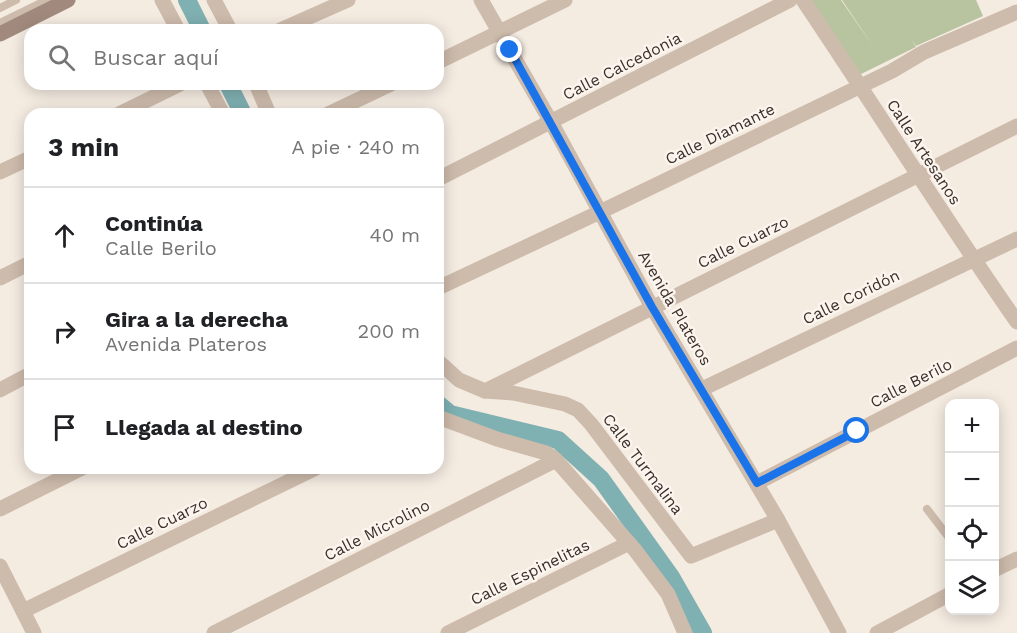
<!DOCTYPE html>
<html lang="es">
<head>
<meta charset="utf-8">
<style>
	body { margin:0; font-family:"Work Sans",sans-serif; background:#f6f6f6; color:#202124 }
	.controls { position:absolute; right:18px; bottom:18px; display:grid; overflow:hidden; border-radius:12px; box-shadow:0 3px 15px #0003 }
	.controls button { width:54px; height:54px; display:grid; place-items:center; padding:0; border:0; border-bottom:2px solid #e0e0e0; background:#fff; color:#202124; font:30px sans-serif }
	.stop { position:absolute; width:18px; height:18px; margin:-14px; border:4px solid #1a73e8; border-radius:50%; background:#fff }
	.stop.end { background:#1a73e8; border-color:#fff; box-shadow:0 2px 6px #0008 }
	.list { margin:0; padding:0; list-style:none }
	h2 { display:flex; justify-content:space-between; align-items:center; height:78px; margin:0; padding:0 24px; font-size:26px }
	h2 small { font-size:20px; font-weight:400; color:#757577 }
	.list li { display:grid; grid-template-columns:39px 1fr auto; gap:18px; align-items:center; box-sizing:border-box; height:96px; padding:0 24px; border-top:2px solid #e0e0e0 }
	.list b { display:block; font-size:22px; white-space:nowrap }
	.list p { margin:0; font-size:20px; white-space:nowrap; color:#757577 }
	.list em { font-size:20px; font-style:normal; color:#757577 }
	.icon { flex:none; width:33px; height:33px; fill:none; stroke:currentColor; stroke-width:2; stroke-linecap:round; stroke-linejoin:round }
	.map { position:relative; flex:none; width:1017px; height:633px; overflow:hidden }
	.search { position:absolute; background:#fff; box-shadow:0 3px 15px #0003; left:24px; top:24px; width:420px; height:66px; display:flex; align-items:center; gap:15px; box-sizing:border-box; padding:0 21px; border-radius:18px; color:#757577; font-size:22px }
	.panel { position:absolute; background:#fff; box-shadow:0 3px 15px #0003; left:24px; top:108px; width:420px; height:366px; border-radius:18px }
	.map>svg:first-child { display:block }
</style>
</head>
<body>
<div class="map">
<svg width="1017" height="633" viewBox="0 0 1017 633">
	<rect width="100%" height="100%" fill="#f4ebe1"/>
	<path fill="#b8c4a0" d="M805,0H841L873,46L842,0H976L983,16L916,46L911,39L916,47L857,76Z"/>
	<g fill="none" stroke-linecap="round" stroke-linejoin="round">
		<g stroke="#7fb0b2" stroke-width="18">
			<path d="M187,0L202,30"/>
			<path d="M228,84L243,114"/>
			<path d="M438,404L450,414L558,440L601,479L671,577L703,633"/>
		</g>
		<g stroke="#cdbbac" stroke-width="8">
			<path d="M0,8L16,0"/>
			<path d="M0,23L47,0"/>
			<path d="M927,509L950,539"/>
		</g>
		<g stroke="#cdbbac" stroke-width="15">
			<path d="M162,0L178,30"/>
			<path d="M214,0L230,30"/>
			<path d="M803,0C875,107 943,216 1017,322"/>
			<path d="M280,30L348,0"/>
			<path d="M438,62L565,0"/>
			<path d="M207,84L223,114"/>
			<path d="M256,84L269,114"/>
			<path d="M119,114L180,84"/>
			<path d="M328,114L391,84"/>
			<path d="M0,172L30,158"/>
			<path d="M438,179L790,0"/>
			<path d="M600,212L892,71L924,52L1017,12"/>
			<path d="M0,278L30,263"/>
			<path d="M438,361L459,380L485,391L513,393L565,404L578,410L591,424L691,556L778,520"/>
			<path d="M702,389L1017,239"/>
			<path d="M0,390L30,374"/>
			<path d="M485,391L1017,126"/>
			<path d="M438,417L497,439L546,453L556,460L635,550L668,594L685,633"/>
			<path d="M757,483L1017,348"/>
			<path d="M0,566L34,633"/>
			<path d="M994,570L1017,559"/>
			<path d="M23,611L316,468"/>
			<path d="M214,633L556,460"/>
			<path d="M448,633L629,543"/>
			<path d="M877,633L950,594"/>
		</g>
		<g stroke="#cdbbac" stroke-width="15">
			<path d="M481,0L551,122L652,307L778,520L839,633"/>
			<path d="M438,288L600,212"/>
			<path d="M0,509L82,468"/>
		</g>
		<path stroke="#a18a7d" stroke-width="15" d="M0,34L68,0"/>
	</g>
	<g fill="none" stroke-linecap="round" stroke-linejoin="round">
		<path stroke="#1a73e8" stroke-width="8" d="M510,50L652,307L757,483L857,431"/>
	</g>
	<g text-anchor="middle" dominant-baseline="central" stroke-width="5" stroke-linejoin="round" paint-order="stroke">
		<g font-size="16" fill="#3b302b" stroke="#fbf5ee">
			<text transform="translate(622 66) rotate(-27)">Calle Calcedonia</text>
			<text transform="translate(720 134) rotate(-26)">Calle Diamante</text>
			<text transform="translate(924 152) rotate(57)">Calle Artesanos</text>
			<text transform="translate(743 242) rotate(-26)">Calle Cuarzo</text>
			<text transform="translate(851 297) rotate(-26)">Calle Coridón</text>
			<text transform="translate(675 308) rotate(60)">Avenida Plateros</text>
			<text transform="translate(911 383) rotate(-27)">Calle Berilo</text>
			<text transform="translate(643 464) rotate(53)">Calle Turmalina</text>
			<text transform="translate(162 523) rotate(-26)">Calle Cuarzo</text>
			<text transform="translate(377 530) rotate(-27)">Calle Microlino</text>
			<text transform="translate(530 572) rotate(-26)">Calle Espinelitas</text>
		</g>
	</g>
</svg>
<div class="controls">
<button>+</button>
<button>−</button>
<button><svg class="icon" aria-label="locate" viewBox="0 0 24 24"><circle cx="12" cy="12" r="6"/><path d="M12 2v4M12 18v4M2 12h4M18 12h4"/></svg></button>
<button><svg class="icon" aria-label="layers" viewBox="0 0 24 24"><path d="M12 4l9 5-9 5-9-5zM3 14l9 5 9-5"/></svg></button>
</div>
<div class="stop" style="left:857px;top:431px"></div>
<div class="stop end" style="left:510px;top:50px"></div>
<div class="search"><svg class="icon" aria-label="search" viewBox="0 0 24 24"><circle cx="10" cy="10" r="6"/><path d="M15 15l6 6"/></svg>Buscar aquí</div>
<section class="panel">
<h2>3 min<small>A pie · 240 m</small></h2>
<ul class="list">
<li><svg class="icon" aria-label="ahead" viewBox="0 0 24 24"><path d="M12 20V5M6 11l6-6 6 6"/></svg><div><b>Continúa</b><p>Calle Berilo</p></div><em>40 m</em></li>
<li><svg class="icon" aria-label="right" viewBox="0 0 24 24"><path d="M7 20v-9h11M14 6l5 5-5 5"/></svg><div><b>Gira a la derecha</b><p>Avenida Plateros</p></div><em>200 m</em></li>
<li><svg class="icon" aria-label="arrive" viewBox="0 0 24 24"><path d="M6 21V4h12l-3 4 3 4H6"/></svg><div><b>Llegada al destino</b></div></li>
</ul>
</section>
</div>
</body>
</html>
